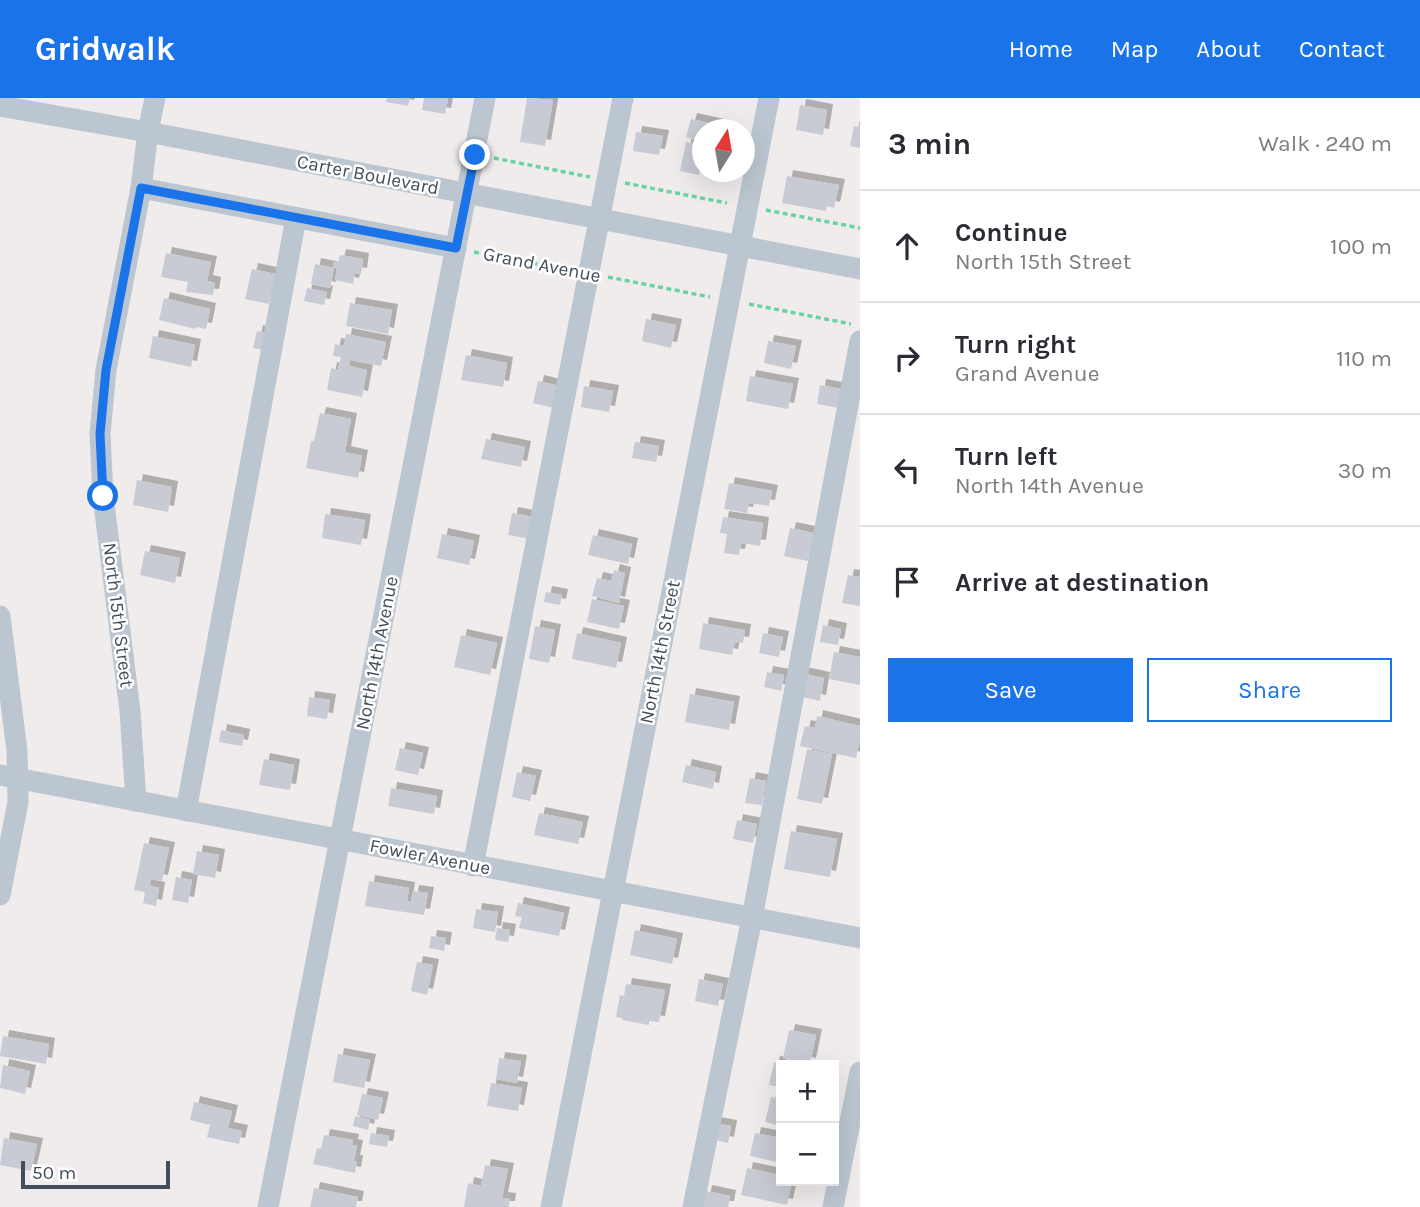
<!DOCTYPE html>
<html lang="en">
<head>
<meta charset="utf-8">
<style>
	body { margin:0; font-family:Karla,sans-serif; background:#f7f7f7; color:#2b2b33 }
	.controls { position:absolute; right:21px; bottom:21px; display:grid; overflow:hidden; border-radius:0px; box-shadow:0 7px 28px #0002 }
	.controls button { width:63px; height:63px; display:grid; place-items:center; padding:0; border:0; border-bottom:2px solid #e1e1e2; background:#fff; color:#2b2b33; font:35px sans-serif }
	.compass { position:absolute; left:692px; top:21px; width:63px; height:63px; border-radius:50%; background:#fff; box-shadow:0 7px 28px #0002; rotate:11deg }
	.scale { position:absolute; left:21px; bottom:18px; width:149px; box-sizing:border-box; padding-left:7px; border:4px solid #434e5b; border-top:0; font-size:19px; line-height:24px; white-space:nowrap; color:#434e5b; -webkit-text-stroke:5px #fff; paint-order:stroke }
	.stop { position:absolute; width:21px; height:21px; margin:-16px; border:5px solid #1a73e8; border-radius:50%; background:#fff }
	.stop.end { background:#1a73e8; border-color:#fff; box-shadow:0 2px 7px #0008 }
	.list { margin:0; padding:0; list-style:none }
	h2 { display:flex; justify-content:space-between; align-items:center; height:91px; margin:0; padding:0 28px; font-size:30px }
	h2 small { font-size:23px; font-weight:400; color:#7c7c81 }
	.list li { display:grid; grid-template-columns:46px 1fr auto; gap:21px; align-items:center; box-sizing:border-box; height:112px; padding:0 28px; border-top:2px solid #e1e1e2 }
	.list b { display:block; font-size:26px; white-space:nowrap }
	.list p { margin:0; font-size:23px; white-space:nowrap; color:#7c7c81 }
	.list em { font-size:23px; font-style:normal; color:#7c7c81 }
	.actions { display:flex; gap:14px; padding:21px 28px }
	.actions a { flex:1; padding:16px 0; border:2px solid #1a73e8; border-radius:0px; text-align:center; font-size:24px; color:#1a73e8 }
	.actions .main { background:#1a73e8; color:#fff }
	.icon { flex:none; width:38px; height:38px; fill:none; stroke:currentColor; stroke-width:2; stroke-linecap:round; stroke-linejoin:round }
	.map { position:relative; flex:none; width:860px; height:1109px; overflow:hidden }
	header { display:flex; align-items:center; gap:42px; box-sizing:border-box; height:98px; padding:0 35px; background:#1a73e8; color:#fff }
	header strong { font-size:33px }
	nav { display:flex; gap:38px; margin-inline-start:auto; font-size:24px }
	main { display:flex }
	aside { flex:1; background:#fff }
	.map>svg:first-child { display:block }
</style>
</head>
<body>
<header>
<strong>Gridwalk</strong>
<nav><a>Home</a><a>Map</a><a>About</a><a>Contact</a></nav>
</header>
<main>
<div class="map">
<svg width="860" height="1109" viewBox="0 0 860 1109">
	<defs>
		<filter id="shadow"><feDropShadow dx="6" dy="-6" stdDeviation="0" flood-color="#0004"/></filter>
	</defs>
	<rect width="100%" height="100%" fill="#f0ecec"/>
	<g fill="#c8cbd3" filter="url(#shadow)">
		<path d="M387,0H410L408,8L386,4Z"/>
		<path d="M424,0H448L445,16L422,12Z"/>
		<path d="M527,0L553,2L545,48L520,44Z"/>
		<path d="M800,7L827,12L823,37L796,32Z"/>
		<path d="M691,21L723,28L722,32H702V43L686,39Z"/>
		<path d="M854,28L860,29V50L850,48Z"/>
		<path d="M636,34L663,38L659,57L633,53Z"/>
		<path d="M686,44L702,47V67L699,77L680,73Z"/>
		<path d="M787,78L839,87L834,110L827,108L826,113L782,105Z"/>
		<path d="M166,155L211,164L207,183L215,185L213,197L186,194L188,184L161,179Z"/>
		<path d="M340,157L363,161L361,176L355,175L353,186L335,182L337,170L333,169L334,164L338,165Z"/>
		<path d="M315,166L334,170L330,190L311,186Z"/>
		<path d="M252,171L275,176L269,206L245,201Z"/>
		<path d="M307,190L327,194L324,207L304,203Z"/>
		<path d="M164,200L210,211L206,231L196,229V231L159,222Z"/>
		<path d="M350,205L392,212L388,236L346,228Z"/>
		<path d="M646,221L676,227L671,250L642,243Z"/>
		<path d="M257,233L267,235L263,252L253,250Z"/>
		<path d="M346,236L386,244L381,268L350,262L349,268L367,272L362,299L327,292L331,270L338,272L341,259L333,258L335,246L344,248Z"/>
		<path d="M153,238L195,247L191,269L149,260Z"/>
		<path d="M768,243L796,248L791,271L764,265Z"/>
		<path d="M466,257L507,265L503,289L461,282Z"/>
		<path d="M750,278L793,286L788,311L746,303Z"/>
		<path d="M538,283L559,288L554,310L533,305Z"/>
		<path d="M820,287L842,291L839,310L817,306Z"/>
		<path d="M584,288L613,293L609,314L581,309Z"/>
		<path d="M320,315L351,321L345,354L362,358L358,380L306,370L311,343H314Z"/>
		<path d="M486,341L525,349L521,369L481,361Z"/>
		<path d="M635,344L659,348L656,364L632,360Z"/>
		<path d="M137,382L172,389L168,414L133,407Z"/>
		<path d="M729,385L772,393L769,408L750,405V401L747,415L724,411Z"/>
		<path d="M512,415L533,419L530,441L508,437Z"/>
		<path d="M325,416L365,422L361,447L322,440Z"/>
		<path d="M723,419L763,425L760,448L741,445L739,457L724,455L727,436L720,435Z"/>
		<path d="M790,430L814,435L808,463L784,458Z"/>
		<path d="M442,436L474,443L469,467L437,460Z"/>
		<path d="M593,437L632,446L628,466L588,457Z"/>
		<path d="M145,453L180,460L175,485L140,477Z"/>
		<path d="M614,472L625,475L619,505L592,498L597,480L611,483Z"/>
		<path d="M848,477L860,479V508L842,505Z"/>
		<path d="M546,494L562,497L560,507L544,504Z"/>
		<path d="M592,501L624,508L619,531L587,524Z"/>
		<path d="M703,525L745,532L743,545L735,544L732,557L699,551Z"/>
		<path d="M823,527L841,531L838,547L820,544Z"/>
		<path d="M535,528L555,532L549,565L529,561Z"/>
		<path d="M577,535L621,545L616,570L572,561Z"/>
		<path d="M763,535L783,539L779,559L759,555Z"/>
		<path d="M461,537L497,545L490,577L454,569Z"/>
		<path d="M834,554L860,559V587L829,581Z"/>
		<path d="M767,574L784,577L781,593L764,589Z"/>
		<path d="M801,575L824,580L820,603L797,598Z"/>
		<path d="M690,596L734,604L729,632L685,624Z"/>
		<path d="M309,599L330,602L327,621L307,618Z"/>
		<path d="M817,618L860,628V641L856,660L800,648L805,628L815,630Z"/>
		<path d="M221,632L244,637L242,648L219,644Z"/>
		<path d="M400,650L423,655L418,677L395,672Z"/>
		<path d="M807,651L832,656L822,706L797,701Z"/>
		<path d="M264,661L294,667L290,692L259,687Z"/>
		<path d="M686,667L716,674L713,691L682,684Z"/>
		<path d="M517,674L536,678L530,703L512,699Z"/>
		<path d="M750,680L766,683L762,707L745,705Z"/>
		<path d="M391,690L437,698L434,716L388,708Z"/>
		<path d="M539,715L583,724L578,746L534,737Z"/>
		<path d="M737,722L757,726L753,745L733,741Z"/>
		<path d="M791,733L837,741L830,779L784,771Z"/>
		<path d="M144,745L169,750L162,783L151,781L150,788L159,790L156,808L143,805L145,794L134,792Z"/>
		<path d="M197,753L219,757L215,780L193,776Z"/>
		<path d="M176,779L192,782L188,805L172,802Z"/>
		<path d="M369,783L409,790L407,803L411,804L413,793L428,795L424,817L365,808Z"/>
		<path d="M518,805L564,815L559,838L519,830L522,819L515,818Z"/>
		<path d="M476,811L498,814L495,834L473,830Z"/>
		<path d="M497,830L510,832L508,844L495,842Z"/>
		<path d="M635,832L677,841L672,866L630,857Z"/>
		<path d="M431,838L446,840L444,853L429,850Z"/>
		<path d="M417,864L433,867L427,897L411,893Z"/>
		<path d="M699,881L723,886L718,908L695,903Z"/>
		<path d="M626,886L665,892L659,924L649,923V927L622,922V920L616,919L620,897L624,898Z"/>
		<path d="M789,932L816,937L810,966L783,960Z"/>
		<path d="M3,938L49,946L46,966L0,958Z"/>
		<path d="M338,956L370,962L364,990L333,984Z"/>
		<path d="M499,960L521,963L517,985L496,981Z"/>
		<path d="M774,964L781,965V989L769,987Z"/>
		<path d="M3,967L30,973L25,996L0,990Z"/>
		<path d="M491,985L522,990L518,1013L487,1008Z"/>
		<path d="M362,996L383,1000L378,1022L357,1017Z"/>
		<path d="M771,999L781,1001V1028L765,1024Z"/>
		<path d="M194,1004L232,1013L228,1030L242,1033L239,1046L207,1039L210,1027L190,1022Z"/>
		<path d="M355,1018L370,1022L368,1032L353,1028Z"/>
		<path d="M714,1025L731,1028L728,1045L711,1041Z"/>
		<path d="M371,1035L389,1038L387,1049L369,1046Z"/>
		<path d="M755,1035L781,1040V1065L750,1058Z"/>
		<path d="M324,1037L353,1042L352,1047L357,1048L354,1063H357L355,1075L313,1066L317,1050L321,1051Z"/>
		<path d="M4,1040L37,1046L31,1073L0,1067Z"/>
		<path d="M485,1067L508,1071L502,1100L510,1101L509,1109H464L468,1085L481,1088Z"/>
		<path d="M747,1070L781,1077V1083H792L787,1107L741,1097Z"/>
		<path d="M314,1090L358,1099L356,1109H310Z"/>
		<path d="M706,1093L730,1098L728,1109H703Z"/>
	</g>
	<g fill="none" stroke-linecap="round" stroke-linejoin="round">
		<g stroke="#6bd2a8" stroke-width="3.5" stroke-dasharray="5 3.5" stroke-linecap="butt">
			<path d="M494,60L590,79"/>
			<path d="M625,85L727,105"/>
			<path d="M766,112L860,130"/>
			<path d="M474,154L569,172"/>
			<path d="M608,179L710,199"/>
			<path d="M749,206L851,226"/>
		</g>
		<g stroke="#bbc6d0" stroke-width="21">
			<path d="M0,8L148,34L860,171"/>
			<path d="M141,90L456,150"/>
			<path d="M0,518L17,653L18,704L0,797"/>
			<path d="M0,677L860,840"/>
			<path d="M136,703L130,613L103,398L100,336L106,272L141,90L148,34L155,0"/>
			<path d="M186,713L296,120"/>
			<path d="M473,768L623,0"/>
			<path d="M268,1109L485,0"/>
			<path d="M551,1109L769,0"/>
			<path d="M693,1109L752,820L860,243"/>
			<path d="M833,1109L860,974"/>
		</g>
	</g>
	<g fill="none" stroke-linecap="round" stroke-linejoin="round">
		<path stroke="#1a73e8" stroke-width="9" d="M103,398L100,336L106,272L141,90L456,150L475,57"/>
	</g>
	<g text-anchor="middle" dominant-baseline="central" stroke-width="5" stroke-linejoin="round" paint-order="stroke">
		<g font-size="19" fill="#434e5b" stroke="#fff">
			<text transform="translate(368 77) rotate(11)">Carter Boulevard</text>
			<text transform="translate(542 167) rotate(11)">Grand Avenue</text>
			<text transform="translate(118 517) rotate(83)">North 15th Street</text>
			<text transform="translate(660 554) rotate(-79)">North 14th Street</text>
			<text transform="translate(377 555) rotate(-79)">North 14th Avenue</text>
			<text transform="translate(430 759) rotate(11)">Fowler Avenue</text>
		</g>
	</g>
</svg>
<div class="controls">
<button>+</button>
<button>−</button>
</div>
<svg class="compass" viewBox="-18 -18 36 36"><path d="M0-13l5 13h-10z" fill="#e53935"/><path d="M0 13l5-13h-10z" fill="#7c7c81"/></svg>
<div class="scale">50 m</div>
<div class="stop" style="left:103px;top:398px"></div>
<div class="stop end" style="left:475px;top:57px"></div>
</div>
<aside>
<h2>3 min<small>Walk · 240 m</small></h2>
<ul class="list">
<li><svg class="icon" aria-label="ahead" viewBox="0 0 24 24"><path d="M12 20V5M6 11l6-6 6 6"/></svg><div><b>Continue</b><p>North 15th Street</p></div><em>100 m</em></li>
<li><svg class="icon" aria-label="right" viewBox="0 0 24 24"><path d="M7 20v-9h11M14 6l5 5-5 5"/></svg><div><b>Turn right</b><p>Grand Avenue</p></div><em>110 m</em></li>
<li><svg class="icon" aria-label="left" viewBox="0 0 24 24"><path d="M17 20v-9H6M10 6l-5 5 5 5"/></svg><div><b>Turn left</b><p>North 14th Avenue</p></div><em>30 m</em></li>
<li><svg class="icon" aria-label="arrive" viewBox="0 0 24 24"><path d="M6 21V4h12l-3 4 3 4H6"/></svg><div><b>Arrive at destination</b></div></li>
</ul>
<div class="actions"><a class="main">Save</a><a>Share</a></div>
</aside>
</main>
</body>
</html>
